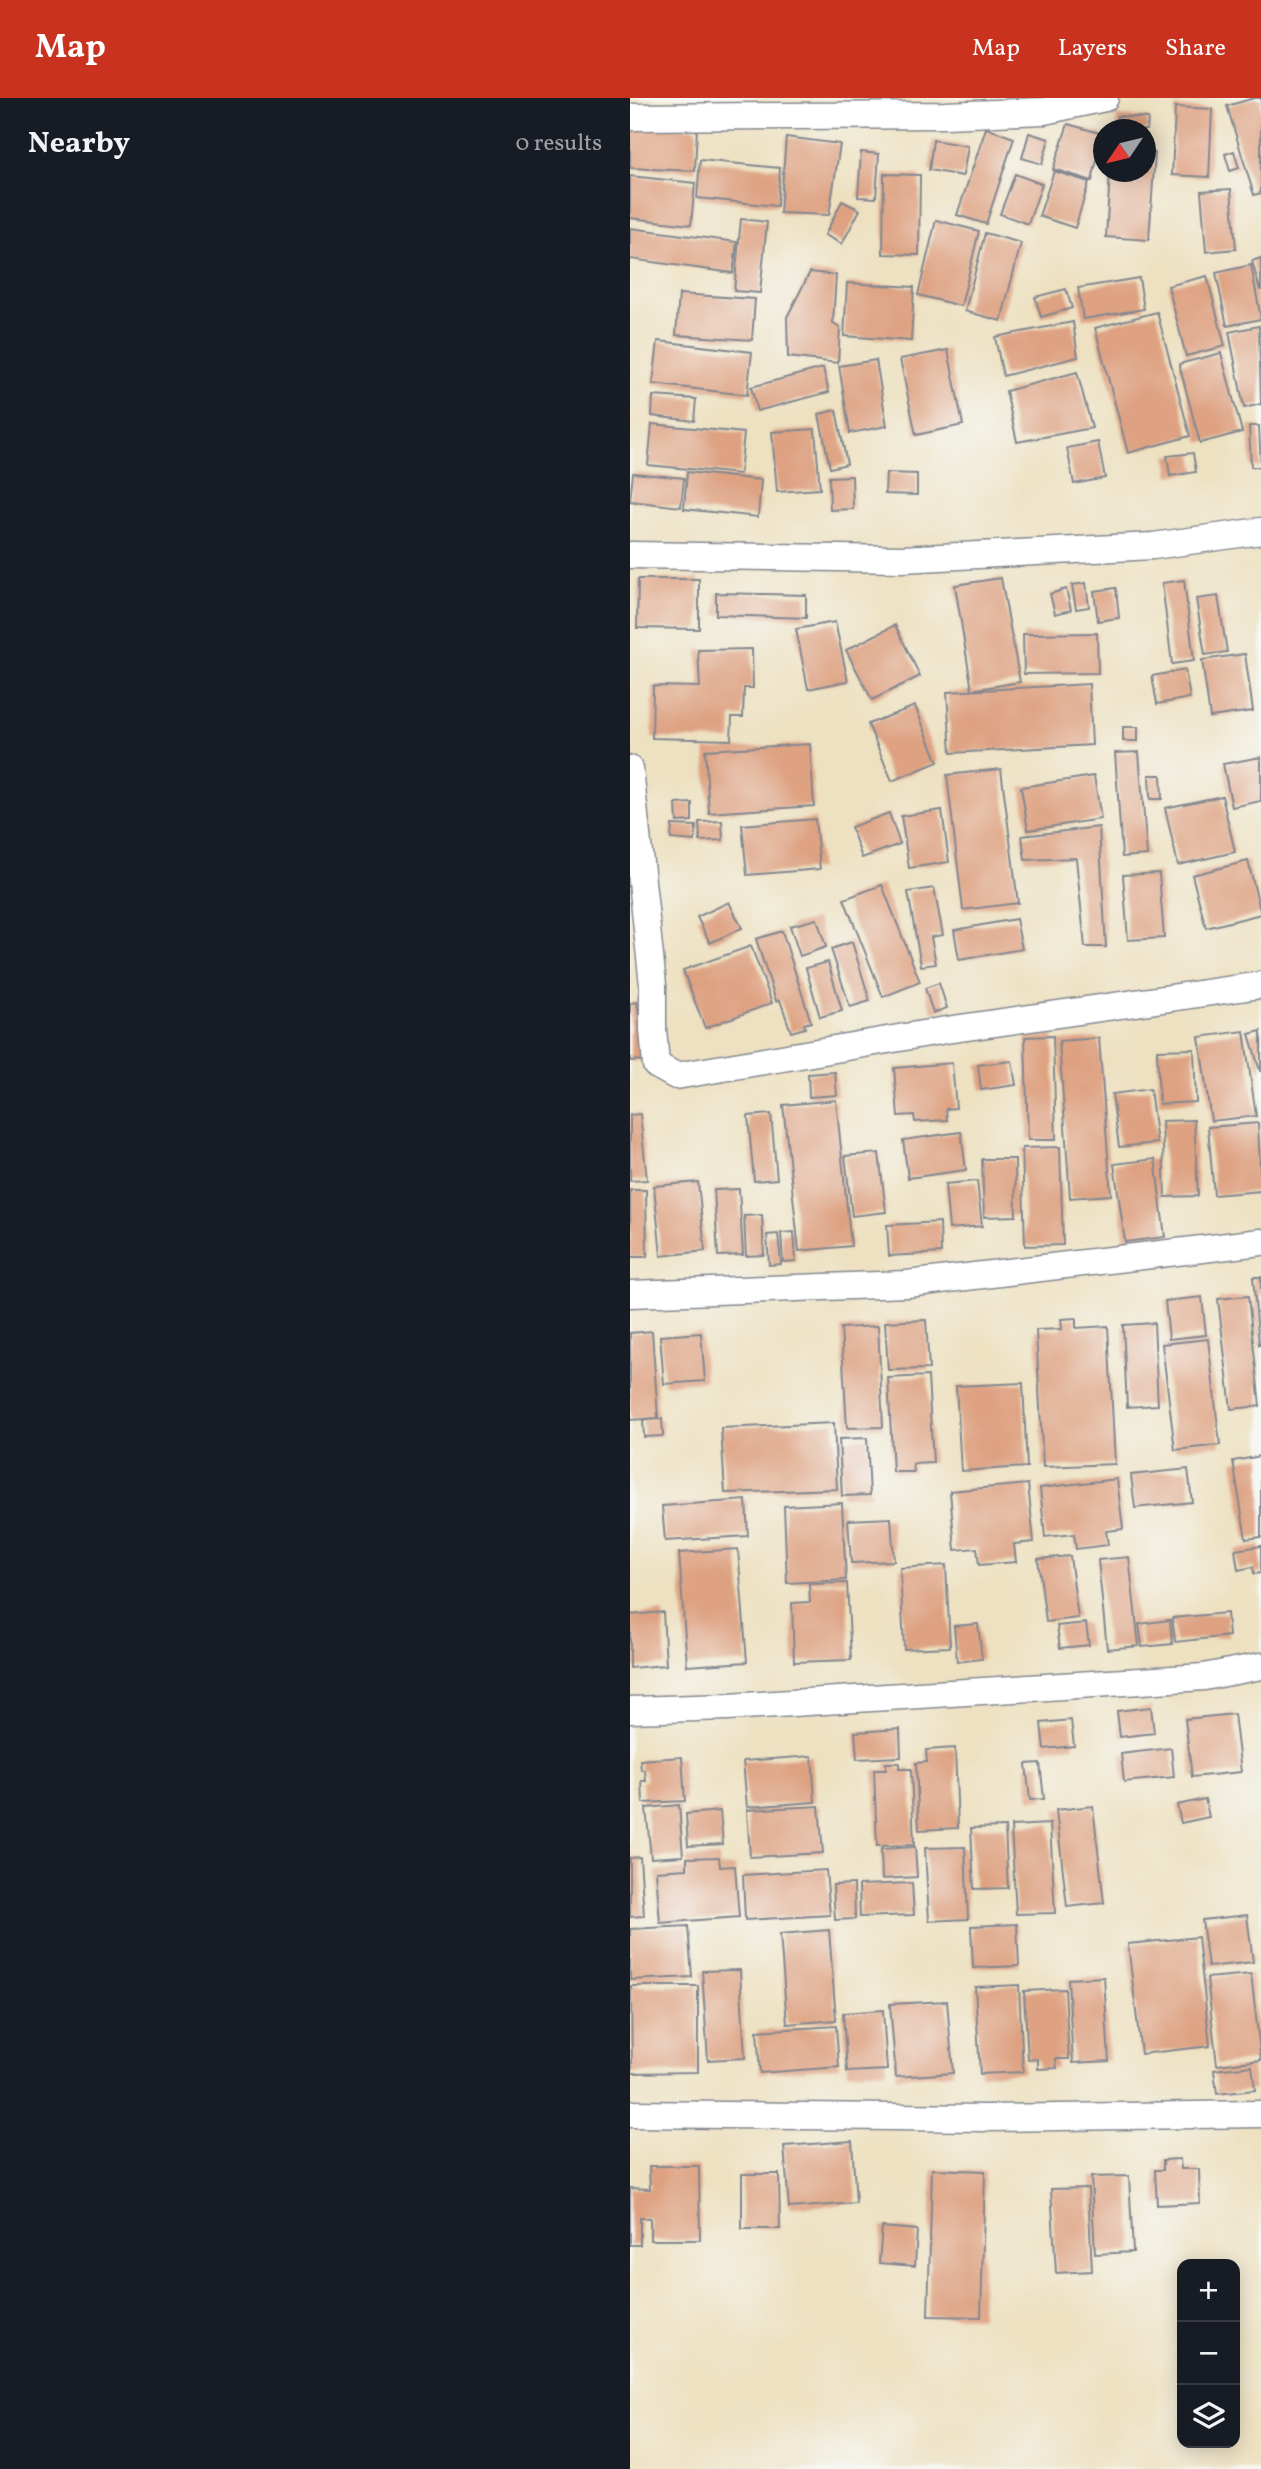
<!DOCTYPE html>
<html lang="en">
<head>
<meta charset="utf-8">
<style>
	body { margin:0; font-family:Vollkorn,serif; background:#20242c; color:#f1f3f6 }
	.controls { position:absolute; right:21px; bottom:21px; display:grid; overflow:hidden; border-radius:14px; box-shadow:0 4px 18px #0003 }
	.controls button { width:63px; height:63px; display:grid; place-items:center; padding:0; border:0; border-bottom:2px solid #363941; background:#171b24; color:#f1f3f6; font:35px sans-serif }
	.compass { position:absolute; left:463px; top:21px; width:63px; height:63px; border-radius:50%; background:#171b24; box-shadow:0 4px 18px #0003; rotate:235deg }
	.list { margin:0; padding:0; list-style:none }
	h2 { display:flex; justify-content:space-between; align-items:center; height:91px; margin:0; padding:0 28px; font-size:30px }
	h2 small { font-size:23px; font-weight:400; color:#9ea1a6 }
	.icon { flex:none; width:38px; height:38px; fill:none; stroke:currentColor; stroke-width:2; stroke-linecap:round; stroke-linejoin:round }
	.map { position:relative; flex:none; width:631px; height:2371px; overflow:hidden }
	header { display:flex; align-items:center; gap:42px; box-sizing:border-box; height:98px; padding:0 35px; background:#c8321e; color:#fff }
	header strong { font-size:33px }
	nav { display:flex; gap:38px; margin-inline-start:auto; font-size:24px }
	main { display:flex }
	aside { flex:1; background:#171b24 }
	.map>svg:first-child { display:block }
</style>
</head>
<body>
<header>
<strong>Map</strong>
<nav><a>Map</a><a>Layers</a><a>Share</a></nav>
</header>
<main>
<aside>
<h2>Nearby<small>0 results</small></h2>
<ul class="list">
</ul>
</aside>
<div class="map">
<svg width="631" height="2371" viewBox="0 0 631 2371">
	<rect width="100%" height="100%" fill="#f6f6f2"/>
	<filter id="ink" filterUnits="userSpaceOnUse"><feTurbulence type="fractalNoise" baseFrequency=".0143" numOctaves="2"/><feDisplacementMap in="SourceGraphic" scale="14" xChannelSelector="R" yChannelSelector="G"/><feConvolveMatrix kernelMatrix="1 2 1 2 8 2 1 2 1" color-interpolation-filters="sRGB"/></filter>
	<filter id="wash" filterUnits="userSpaceOnUse"><feTurbulence type="fractalNoise" baseFrequency=".00686" numOctaves="4" result="noise"/><feDisplacementMap in="SourceGraphic" scale="28" xChannelSelector="R" yChannelSelector="G"/><feGaussianBlur stdDeviation="1.57" result="paint"/><feColorMatrix in="noise" values="0 0 0 0 0 0 0 0 0 0 0 0 0 0 0 0 0 1.4 0 .05"/><feComposite in="paint" operator="in"/></filter>
	<g filter="url(#wash)">
		<rect width="100%" height="100%" fill="#ede1c1"/>
		<g id="blocks">
			<g fill="#dea282">
				<path d="M624,0H631V95L624,97L597,8Z"/>
				<path d="M545,9L582,11L579,79L542,77Z"/>
				<path d="M487,18L518,20L517,32H486Z"/>
				<path d="M438,26L473,36L462,83L423,71Z"/>
				<path d="M0,27L67,30L65,73L0,70Z"/>
				<path d="M356,30L384,40L356,126L327,117Z"/>
				<path d="M399,35L419,41L412,66L392,60Z"/>
				<path d="M156,39L210,46L199,117L150,115Z"/>
				<path d="M303,42L338,48L333,78L299,72Z"/>
				<path d="M604,53L609,70L600,73L595,56Z"/>
				<path d="M231,54L249,56L246,100L228,99Z"/>
				<path d="M516,54L525,55L519,142L476,139L480,74H516Z"/>
				<path d="M70,62L150,70L147,108L67,100Z"/>
				<path d="M424,73L459,84L445,130L409,118Z"/>
				<path d="M254,76L290,77L289,157L253,156Z"/>
				<path d="M385,76L412,86L398,126L370,116Z"/>
				<path d="M0,78L65,85L61,127L0,120Z"/>
				<path d="M601,91L606,151L576,154L571,93Z"/>
				<path d="M212,103L230,112L212,146L195,137Z"/>
				<path d="M111,121L137,124L130,195L104,193Z"/>
				<path d="M306,122L349,133L331,208L288,197Z"/>
				<path d="M0,130L107,144L103,175L0,161Z"/>
				<path d="M355,135L391,145L371,223L335,213Z"/>
				<path d="M631,160V192H630L622,163Z"/>
				<path d="M621,167L631,221L597,228L586,175Z"/>
				<path d="M180,174L206,177L203,225L210,229L208,265L158,259L157,219Z"/>
				<path d="M577,178L595,248L556,258L538,188Z"/>
				<path d="M509,180L514,211L453,221L448,190Z"/>
				<path d="M217,185L284,189L281,243L214,238Z"/>
				<path d="M436,191L442,210L411,219L405,199Z"/>
				<path d="M49,196L125,201L122,242L46,237Z"/>
				<path d="M527,214L560,338L498,355L465,230Z"/>
				<path d="M443,224L448,259L373,278L365,239Z"/>
				<path d="M629,228L631,306L614,310L599,234Z"/>
				<path d="M28,243L122,254L117,297L23,286Z"/>
				<path d="M318,252L333,327L286,337L270,261Z"/>
				<path d="M591,255L612,334L570,345L549,266Z"/>
				<path d="M246,262L257,328L220,335L209,268Z"/>
				<path d="M193,270L199,294L127,313L121,289Z"/>
				<path d="M447,274L462,330L387,344L376,293Z"/>
				<path d="M23,298L66,301L64,323L22,318Z"/>
				<path d="M206,312L217,366L200,370L189,316Z"/>
				<path d="M22,326L114,335L110,376L18,367Z"/>
				<path d="M619,328H629L631,369H621Z"/>
				<path d="M185,331L190,391L147,394L142,334Z"/>
				<path d="M468,344L475,380L444,386L437,350Z"/>
				<path d="M563,355L566,374L540,378L537,358Z"/>
				<path d="M57,374L131,382L128,419L54,411Z"/>
				<path d="M3,375L54,380L51,409L0,403Z"/>
				<path d="M256,375L287,376V397L255,396Z"/>
				<path d="M222,378L223,411L200,412L199,379Z"/>
				<path d="M371,480L390,584L342,592L325,487Z"/>
				<path d="M8,481H69V531L7,530Z"/>
				<path d="M554,482L564,563L542,566L532,485Z"/>
				<path d="M456,485L459,509L446,511L442,487Z"/>
				<path d="M486,490L489,520L468,523L464,493Z"/>
				<path d="M436,491L441,512L425,516L420,496Z"/>
				<path d="M86,495L176,497V520L86,517Z"/>
				<path d="M588,498L597,554L575,557L566,501Z"/>
				<path d="M205,524L218,583L178,591L166,531Z"/>
				<path d="M265,527L290,578L242,602L216,552Z"/>
				<path d="M467,535L468,575L394,576L393,536Z"/>
				<path d="M122,551L123,590H114L113,619H102L101,642L22,640L23,588L70,589L68,552Z"/>
				<path d="M615,556L623,613L580,619L572,562Z"/>
				<path d="M555,572L560,600L527,606L522,578Z"/>
				<path d="M459,586L462,647L321,655L317,594Z"/>
				<path d="M285,608L308,664L262,683L238,626Z"/>
				<rect x="493" y="629" width="15" height="14"/>
				<path d="M180,646L184,708L79,715L75,652Z"/>
				<path d="M509,654L517,757L492,759L485,655Z"/>
				<path d="M631,659V703L602,709L593,666Z"/>
				<path d="M371,671L388,805L333,812L317,677Z"/>
				<path d="M519,677H531L532,701H520Z"/>
				<path d="M464,678L471,721L398,732L391,689Z"/>
				<path d="M592,698L605,754L548,767L535,710Z"/>
				<path d="M62,705V723L47,724L46,706Z"/>
				<path d="M312,712L319,764L279,770L271,718Z"/>
				<path d="M259,715L270,746L232,760L221,729Z"/>
				<path d="M185,721L190,771L117,777L112,727Z"/>
				<path d="M92,723L93,742L70,743L69,724Z"/>
				<path d="M42,727L66,728L65,743L41,741Z"/>
				<path d="M469,729L476,849H455L446,760L395,762L392,738Z"/>
				<path d="M618,763L631,816L576,830L562,777Z"/>
				<path d="M529,775L534,840L498,842L493,777Z"/>
				<path d="M252,787L290,884L253,899L214,801Z"/>
				<path d="M304,790L313,837L301,839L306,866L291,868L278,794Z"/>
				<path d="M99,804L112,830L80,845L67,819Z"/>
				<path d="M187,821L196,849L170,858L160,828Z"/>
				<path d="M386,821L392,851L329,862L324,832Z"/>
				<path d="M152,833L181,924L174,926L175,930L161,934L150,902L146,903L126,841Z"/>
				<path d="M222,844L240,903L220,909L201,851Z"/>
				<path d="M121,848L142,905L75,930L53,872Z"/>
				<path d="M198,864L212,913L190,919L176,870Z"/>
				<path d="M309,885L317,910L303,915L295,890Z"/>
				<path d="M7,904L15,962L0,963V905Z"/>
				<path d="M614,933L626,1018L581,1023L569,939Z"/>
				<path d="M631,933V973H630L619,936Z"/>
				<path d="M423,938L426,1042H398L395,939Z"/>
				<path d="M469,940L481,1097L440,1100L429,943Z"/>
				<path d="M564,951L566,1004L529,1006L527,952Z"/>
				<path d="M382,963L386,987L351,992L348,967Z"/>
				<path d="M322,965L326,1010L316,1011L317,1022L285,1024L284,1017L268,1018L264,970Z"/>
				<path d="M205,974L207,997L179,999L178,976Z"/>
				<path d="M520,991L527,1045L489,1049L482,996Z"/>
				<path d="M206,1002L221,1148L169,1153L153,1007Z"/>
				<path d="M10,1016L17,1082L0,1083V1017Z"/>
				<path d="M141,1016L147,1081L124,1083L118,1018Z"/>
				<path d="M564,1022L568,1098L535,1099L532,1023Z"/>
				<path d="M628,1025L631,1093L584,1097L578,1029Z"/>
				<path d="M331,1034L336,1072L278,1080L273,1042Z"/>
				<path d="M430,1049L433,1147L395,1148L392,1050Z"/>
				<path d="M249,1055L256,1114L222,1118L215,1058Z"/>
				<path d="M352,1061H385L386,1118L354,1119Z"/>
				<path d="M525,1061L535,1139L495,1144L484,1066Z"/>
				<path d="M347,1083L352,1128L319,1131L315,1086Z"/>
				<path d="M68,1084L75,1153L31,1158L24,1088Z"/>
				<path d="M109,1091L113,1157L88,1158L84,1092Z"/>
				<path d="M0,1092H16L17,1159H0Z"/>
				<path d="M132,1117L134,1157L116,1158L114,1118Z"/>
				<path d="M310,1124L311,1155L259,1158L257,1127Z"/>
				<path d="M164,1134L166,1163L153,1164L151,1135Z"/>
				<path d="M148,1136L151,1166L139,1167L137,1137Z"/>
				<path d="M623,1179H631V1247H629Z"/>
				<path d="M618,1198L630,1308L601,1311L588,1201Z"/>
				<path d="M572,1199L576,1237L539,1241L535,1203Z"/>
				<path d="M446,1220V1230L478,1228L485,1366L413,1369L406,1232L432,1231L431,1221Z"/>
				<path d="M296,1222L299,1271L258,1272L255,1224Z"/>
				<path d="M524,1225L528,1307L497,1309L493,1227Z"/>
				<path d="M248,1228L253,1329L217,1330L211,1230Z"/>
				<path d="M22,1233L28,1320L0,1322V1235Z"/>
				<path d="M71,1235L75,1283L34,1286L30,1238Z"/>
				<path d="M578,1241L590,1347L545,1352L532,1246Z"/>
				<path d="M298,1278L303,1365L283,1366L284,1374H263L258,1280Z"/>
				<path d="M393,1285L397,1369L331,1373L326,1288Z"/>
				<path d="M32,1321L33,1338L14,1339L13,1322Z"/>
				<path d="M204,1325L207,1391L95,1395L91,1330Z"/>
				<path d="M237,1340L240,1397L212,1398L209,1341Z"/>
				<path d="M631,1358V1439L616,1441L603,1363Z"/>
				<path d="M558,1371L562,1404L505,1410L501,1377Z"/>
				<path d="M487,1381L493,1431L476,1433L478,1447L446,1451L444,1436L415,1439L410,1390Z"/>
				<path d="M398,1386L404,1444L384,1446L386,1464L349,1467L347,1450L325,1452L320,1393Z"/>
				<path d="M116,1402L118,1438L35,1443L32,1408Z"/>
				<path d="M212,1405L216,1482L157,1485L154,1408Z"/>
				<path d="M261,1420L264,1463L221,1465L218,1422Z"/>
				<path d="M631,1448V1475L624,1476L623,1469L608,1472L605,1452Z"/>
				<path d="M108,1451L117,1564L57,1568L49,1455Z"/>
				<path d="M440,1458L448,1520L416,1524L408,1461Z"/>
				<path d="M499,1459L509,1548L477,1551L468,1462Z"/>
				<path d="M316,1467L320,1549L274,1551L270,1470Z"/>
				<path d="M217,1485L221,1562L164,1564L162,1505L180,1504L179,1486Z"/>
				<path d="M33,1514L36,1567L0,1570V1517Z"/>
				<path d="M597,1515L599,1538L545,1544L542,1520Z"/>
				<path d="M540,1522L542,1546L512,1549L509,1526Z"/>
				<path d="M456,1525L459,1547L430,1550L427,1528Z"/>
				<path d="M348,1526L352,1561L327,1564L324,1528Z"/>
				<path d="M521,1609L524,1635L490,1639L487,1613Z"/>
				<path d="M604,1616L611,1674L562,1679L555,1621Z"/>
				<path d="M441,1622L444,1648L414,1651L411,1625Z"/>
				<path d="M270,1631L271,1659L227,1661L225,1634Z"/>
				<path d="M325,1650L328,1730L289,1732L286,1665L297,1664L296,1652Z"/>
				<path d="M541,1650L544,1679L494,1684L491,1656Z"/>
				<path d="M182,1658L185,1704L117,1709L113,1663Z"/>
				<path d="M52,1659L55,1703L13,1705L12,1683H16L15,1672H11L10,1662Z"/>
				<path d="M256,1665H269V1671H281L284,1747L247,1748L244,1672H256Z"/>
				<path d="M410,1665L414,1701L400,1702L396,1666Z"/>
				<path d="M575,1701L579,1719L551,1725L547,1707Z"/>
				<path d="M49,1707L53,1758L21,1760L16,1710Z"/>
				<path d="M189,1708L193,1755L120,1759L117,1712Z"/>
				<path d="M463,1708L474,1805L437,1809L426,1712Z"/>
				<path d="M90,1713L93,1746L58,1748L56,1716Z"/>
				<path d="M420,1726L425,1815L386,1816L381,1728Z"/>
				<path d="M375,1729L378,1790L344,1791L341,1730Z"/>
				<path d="M285,1749L287,1779L252,1781L251,1751Z"/>
				<path d="M335,1749L338,1821L299,1823L295,1750Z"/>
				<path d="M10,1759L14,1818L0,1819V1760Z"/>
				<path d="M89,1759L90,1769L105,1768L109,1819L30,1825L26,1773L57,1771V1760Z"/>
				<path d="M196,1772L200,1817L115,1822L113,1777Z"/>
				<path d="M282,1785L284,1817L230,1819L229,1787Z"/>
				<path d="M224,1786L225,1821L205,1822L203,1787Z"/>
				<path d="M617,1817L623,1864L578,1869L572,1822Z"/>
				<path d="M387,1826L389,1868L343,1870L341,1828Z"/>
				<path d="M58,1828L62,1879L0,1882V1831Z"/>
				<path d="M199,1832L206,1922L157,1926L150,1836Z"/>
				<path d="M568,1839L580,1948L511,1956L498,1846Z"/>
				<path d="M110,1872L115,1960L78,1962L72,1873Z"/>
				<path d="M621,1876L631,1962L587,1967L577,1880Z"/>
				<path d="M474,1879L479,1963L443,1965L438,1881Z"/>
				<path d="M389,1887L393,1974L350,1976L345,1889Z"/>
				<path d="M1,1888H68V1974L2,1975Z"/>
				<path d="M435,1891L439,1961H426L427,1970L408,1971V1961L398,1962L394,1893Z"/>
				<path d="M317,1903L323,1975L266,1979L260,1906Z"/>
				<path d="M253,1912L257,1972L217,1974L213,1915Z"/>
				<path d="M206,1928L209,1969L130,1975L127,1933Z"/>
				<path d="M622,1968L625,1992L587,1996L584,1972Z"/>
				<path d="M222,2043L226,2105L159,2110L154,2048Z"/>
				<path d="M550,2061L551,2071H569L570,2105L527,2107L525,2072H533V2062Z"/>
				<path d="M19,2068H69L70,2142H20V2120H10V2147H0V2090L20,2091Z"/>
				<path d="M302,2071L355,2073L351,2219L298,2218Z"/>
				<path d="M112,2076H149L150,2131H112Z"/>
				<path d="M499,2078L503,2154L465,2156L461,2079Z"/>
				<path d="M458,2090L462,2173L426,2175L421,2091Z"/>
				<path d="M252,2129L287,2132L285,2168L249,2165Z"/>
			</g>
		</g>
	</g>
	<g filter="url(#ink)">
		<use href="#blocks" fill-opacity="0" stroke="#848890" stroke-width="2"/>
		<g fill="none" stroke-linecap="round" stroke-linejoin="round">
			<defs>
				<g id="minor">
					<path d="M0,19L315,17L414,13L475,0"/>
					<path d="M0,457L272,461L523,448L631,433"/>
					<path d="M0,671L23,887V931L26,967L46,978L316,932L631,887"/>
					<path d="M0,1196L277,1186L631,1144"/>
					<path d="M0,1612L98,1609L574,1579L631,1568"/>
					<path d="M0,2016L355,2020L631,2016"/>
				</g>
			</defs>
			<use href="#minor" stroke="#848890" stroke-width="29"/>
			<use href="#minor" stroke="#fff" stroke-width="26"/>
		</g>
	</g>
</svg>
<div class="controls">
<button>+</button>
<button>−</button>
<button><svg class="icon" aria-label="layers" viewBox="0 0 24 24"><path d="M12 4l9 5-9 5-9-5zM3 14l9 5 9-5"/></svg></button>
</div>
<svg class="compass" viewBox="-18 -18 36 36"><path d="M0-13l5 13h-10z" fill="#e53935"/><path d="M0 13l5-13h-10z" fill="#9ea1a6"/></svg>
</div>
</main>
</body>
</html>
